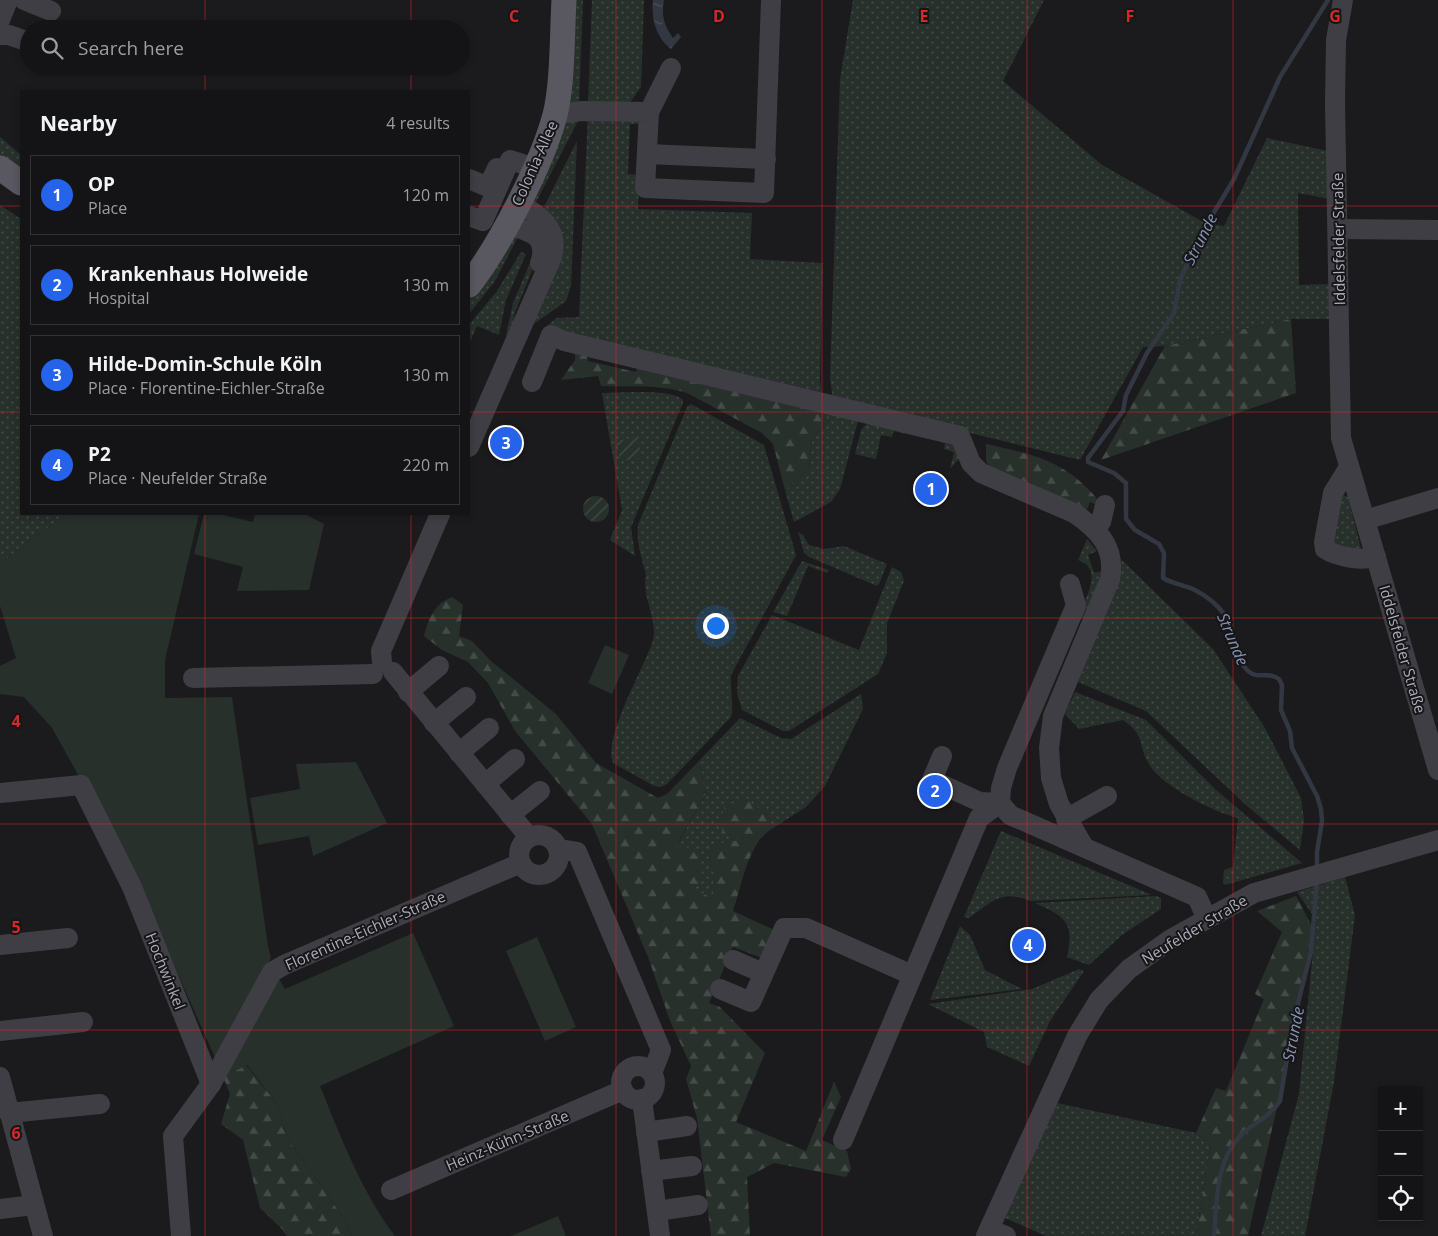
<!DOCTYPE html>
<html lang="en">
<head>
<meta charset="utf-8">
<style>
	body { margin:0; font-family:"Open Sans",sans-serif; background:#212123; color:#f1f3f6 }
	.controls { position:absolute; right:15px; bottom:15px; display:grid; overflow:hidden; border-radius:0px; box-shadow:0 2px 8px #0003 }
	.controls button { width:45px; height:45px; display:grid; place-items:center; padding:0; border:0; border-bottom:1px solid #333335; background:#141416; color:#f1f3f6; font:25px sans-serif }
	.you { position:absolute; left:715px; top:625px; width:18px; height:18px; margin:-12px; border:4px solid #fff; border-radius:50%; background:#1a73e8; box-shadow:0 0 0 8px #1a73e833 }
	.badge { display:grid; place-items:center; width:32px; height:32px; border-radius:50%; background:#2563eb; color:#fff; font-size:16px; font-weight:700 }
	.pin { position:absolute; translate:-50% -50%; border:2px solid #fff; box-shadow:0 1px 5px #0006 }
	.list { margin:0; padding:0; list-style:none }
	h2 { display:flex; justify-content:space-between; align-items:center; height:65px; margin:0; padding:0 20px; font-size:21px }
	h2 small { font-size:16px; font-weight:400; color:#9d9ea1 }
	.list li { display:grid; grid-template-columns:32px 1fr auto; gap:15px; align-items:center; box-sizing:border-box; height:80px; margin:0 10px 10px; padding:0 10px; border:1px solid #333335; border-radius:0px }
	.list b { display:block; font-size:19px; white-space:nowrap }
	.list p { margin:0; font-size:16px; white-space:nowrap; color:#9d9ea1 }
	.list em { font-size:16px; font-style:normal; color:#9d9ea1 }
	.icon { flex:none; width:28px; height:28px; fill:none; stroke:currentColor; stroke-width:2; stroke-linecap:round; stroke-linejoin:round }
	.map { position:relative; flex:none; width:1438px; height:1236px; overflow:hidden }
	.search { position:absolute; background:#141416; box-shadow:0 2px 8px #0003; left:20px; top:20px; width:450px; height:55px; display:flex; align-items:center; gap:12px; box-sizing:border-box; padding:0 18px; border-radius:28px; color:#9d9ea1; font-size:19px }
	.panel { position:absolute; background:#141416; box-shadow:0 2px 8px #0003; left:20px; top:90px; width:450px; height:425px; border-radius:0px }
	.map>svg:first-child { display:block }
</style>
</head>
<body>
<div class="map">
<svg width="1438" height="1236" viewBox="0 0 1438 1236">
	<defs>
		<pattern id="grass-dots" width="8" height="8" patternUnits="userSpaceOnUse" patternTransform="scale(1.25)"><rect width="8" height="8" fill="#27302b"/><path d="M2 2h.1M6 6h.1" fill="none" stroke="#444b48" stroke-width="1.8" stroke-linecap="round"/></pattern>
		<pattern id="forest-firs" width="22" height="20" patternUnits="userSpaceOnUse" patternTransform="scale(1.25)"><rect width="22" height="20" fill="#27302b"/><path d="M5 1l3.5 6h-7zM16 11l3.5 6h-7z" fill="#444b48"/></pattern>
		<pattern id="garden-furrows" width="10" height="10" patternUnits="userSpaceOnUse" patternTransform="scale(1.25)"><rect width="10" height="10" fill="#27302b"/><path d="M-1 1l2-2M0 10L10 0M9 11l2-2" fill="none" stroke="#444b48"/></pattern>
		<pattern id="water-ripples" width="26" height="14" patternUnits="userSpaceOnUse" patternTransform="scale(1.25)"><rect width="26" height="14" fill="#333742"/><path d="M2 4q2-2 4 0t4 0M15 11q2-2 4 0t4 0" fill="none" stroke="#4e515b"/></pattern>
	</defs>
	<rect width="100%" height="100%" fill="#1b1b1d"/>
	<g fill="url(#grass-dots)">
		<path d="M574,0H583L579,105L568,100Z"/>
		<path d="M592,0H644L641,87L629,104H588Z"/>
		<path d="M853,0H1044L1003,81L1102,165L1205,223L1224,226L1267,138L1328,151L1330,199L1298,193L1299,285L1333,284L1332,319H1291L1165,346L1143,347L1080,460L833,399L830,378L840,79Z"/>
		<path d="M588,114L634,117L641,124H630L628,174L639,175L638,209L752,213L750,259L823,263L820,381L822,396L543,330L556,318L579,317Z"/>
		<path d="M564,118L578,121L534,206L532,202Z"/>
		<path d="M0,137L21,155V176L0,160Z"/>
		<path d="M577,141L571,286L566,301L534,324L541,213Z"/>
		<path d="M0,205L21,219V514H66L0,563Z"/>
		<path d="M519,235L495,281L469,314V300L485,278L505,240Z"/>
		<path d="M530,241L538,256L515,312L510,338L506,336L513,303L533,256Z"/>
		<path d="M521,252L526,254L506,300L499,335L477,326L471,340H469V325L497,291Z"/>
		<path d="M602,393C620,393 671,388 683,400V403L631,527L635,556L610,540L622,510Z"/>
		<path d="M691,404L764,445L796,555L731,675C730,687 734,708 731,717L667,784L661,787L654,786L613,763C603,736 644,669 653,640C658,622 641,594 646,575C642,559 636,543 638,525L687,407Z"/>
		<path d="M820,406L859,417L840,489L831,502L794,522L785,490L809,468L812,439L828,421Z"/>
		<path d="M870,420L953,441L960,458L950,469L954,452L944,449L945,443L893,431L892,437L881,435L876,459L855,454L861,430Z"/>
		<path d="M1342,495L1348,497L1361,549L1333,548L1338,497Z"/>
		<path d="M798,532L803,535L809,545L824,549L844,546L887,564L879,584L877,586L809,557L804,553Z"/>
		<path d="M1087,539L1097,551L1088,555L1094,573L1102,571L1085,619L1078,616C1085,599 1105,569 1078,560Z"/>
		<path d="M1122,560L1213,649L1265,728L1301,798L1304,820L1300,850L1246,805L1146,711L1078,682L1113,593Z"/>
		<path d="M802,561L829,570L827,573L808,566L787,616L773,612Z"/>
		<path d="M892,567L901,572L904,581L887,623V653L878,674L789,731H783L742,710L737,693L738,676L772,615L859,650Z"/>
		<path d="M1075,692L1146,720L1215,789L1302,863L1225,885L1223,882L1224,870L1233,867L1238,818C1214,812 1161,786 1149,764C1137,743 1146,736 1123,720L1079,729L1065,714Z"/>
		<path d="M861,694L863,709L825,786L806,807L770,830L771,820L762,810L744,840L709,855L713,872V898L693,890L676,847L705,795L701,768L695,765L740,718L781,738L791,739Z"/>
		<path d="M1001,831L1152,895L1030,901C1001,889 992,902 969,918L964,917Z"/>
		<path d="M1345,877L1355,915L1334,1082L1305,1236H1261L1299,1094L1316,920L1297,892Z"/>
		<path d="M1156,896L1161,898V909L1122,935L1089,965L1067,957C1075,923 1065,916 1035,903Z"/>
		<path d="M960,926L970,935L985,970L1022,989L930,1000Z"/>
		<path d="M1079,969L1084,971L1050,1021L1029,1066L987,1047L984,1032L928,1004L1032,989Z"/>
		<path d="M1057,1103L1196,1133L1211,1144L1196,1236H1046L1005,1218Z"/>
	</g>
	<g fill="url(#forest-firs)">
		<path d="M1291,319L1296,393L1101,460L1165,346Z"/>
		<path d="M575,349L586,351L588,361L636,372L639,364L820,406L828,421L812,439L809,468L785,490L773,444L762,433L687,393C659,384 629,387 601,386L598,376L561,380L575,360Z"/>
		<path d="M986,444C1026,453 1057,458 1087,488C1092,493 1099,499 1099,506L1090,502L1086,512L990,471L986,460Z"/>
		<path d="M452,597L463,605L459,636L472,641L491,661L556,714L596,763L658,798L667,794L695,765L701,768L705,795L676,846L690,848L702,861V877L694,890L713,898V872L709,855L715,844L742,840L723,833L720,820L725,806L744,799L762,810L771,820L770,830C747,846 742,886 733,911L779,932L765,959L733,947L709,1003L720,1007L765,1053L736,1122L806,1151L834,1082L841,1097L822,1140L847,1151L851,1169L846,1177L774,1163L747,1177L750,1236H711L697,1118L686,1079L691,1066L670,1021L648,957L592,824L515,731L488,683L468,662L442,650L424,636C429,618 434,604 452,597Z"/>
		<path d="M1296,896L1313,928L1311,956L1248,1236H1196L1211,1144L1196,1133L1216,1088L1226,1091L1264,999L1255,994L1282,932L1257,911Z"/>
		<path d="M246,1065L275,1101L288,1139L345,1220L352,1236H287L283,1230L260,1208L243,1140L221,1124L230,1094L223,1077Z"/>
	</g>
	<g fill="#27302b">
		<path d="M66,514H199L165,660V698L232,697L268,946L271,958L217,1062L134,875L52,728L24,697L0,694V666L16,658L0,606V563Z"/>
		<path d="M204,514H219L253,522L255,514H305L324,524L309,590L237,591L243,567L194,554Z"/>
		<path d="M605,645L629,655L612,694L588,683Z"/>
		<path d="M356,762L387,823L313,856L309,836L258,845L250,798L300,789L296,764Z"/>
		<path d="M413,933L454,1026L320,1086C341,1137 361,1191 395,1236H352L345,1220L288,1139L275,1101L247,1065L223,1077L278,977L285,989Z"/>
		<path d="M537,937L576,1027L545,1041L506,951Z"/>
		<path d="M558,1216L566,1236H511Z"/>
	</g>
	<g fill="url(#garden-furrows)">
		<path d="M638,437L641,458L620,461L617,441Z"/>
		<circle cx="596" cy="509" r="13"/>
	</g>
	<path fill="url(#water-ripples)" d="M653,0H664C661,15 664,26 673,38L678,33L681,37L671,49C656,37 651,19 653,0Z"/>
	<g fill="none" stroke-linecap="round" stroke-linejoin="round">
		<g stroke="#333742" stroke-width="4.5">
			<path d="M1317,870V852L1322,821L1321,809L1317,796L1292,748L1290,731L1281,710L1282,685L1279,679C1265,669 1256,684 1243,665C1230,628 1232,610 1195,590C1185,585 1173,584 1163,578L1164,553L1159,544L1135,530L1126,519V483L1114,473L1088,462V458L1123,411L1126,395L1147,353L1174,313L1180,280L1201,234L1234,179L1280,77L1328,0"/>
			<path d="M1214,1236C1217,1204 1215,1162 1240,1136C1253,1123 1270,1117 1280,1101L1293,1022L1311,952L1317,880"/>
		</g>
		<g stroke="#3f3e44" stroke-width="20">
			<path d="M24,0L51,11"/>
			<path d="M1343,0L1336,40L1335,103L1341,438L1438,770"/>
			<path d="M0,20L8,0"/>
			<path d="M0,35H9L29,42"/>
			<path d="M649,112L671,68"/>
			<path d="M555,114L583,111L649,112L645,188L764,193L771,0"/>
			<path d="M647,154L766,159"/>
			<path d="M469,179L488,187L497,168"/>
			<path d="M469,216L483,221L510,160L535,168"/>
			<path d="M506,224C527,231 551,235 540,263"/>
			<path d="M1338,229L1438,230"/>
			<path d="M532,382L551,335L564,341L960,436L971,463L981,473L1074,513C1099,530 1116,548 1110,579L1053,716L1049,748L1051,778L1059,804L1084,847"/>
			<path d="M469,447L552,257C559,228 541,215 517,203"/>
			<path d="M1349,467L1333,493L1324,542L1325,549C1337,557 1362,561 1376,557"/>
			<path d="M1365,520L1438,498"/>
			<path d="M1095,529L1101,522L1105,505"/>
			<path d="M1070,584L1076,605L1007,768L1001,788L1000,803L1010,815L1197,897L1207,919"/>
			<path d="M382,662L381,651L440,514"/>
			<path d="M393,672L529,837"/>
			<path d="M193,678L373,674"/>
			<path d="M408,692L439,666"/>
			<path d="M434,723L466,697"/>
			<path d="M459,753L489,728"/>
			<path d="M942,756L932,780L980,802L1000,803"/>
			<path d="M485,784L515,759"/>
			<path d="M0,793L81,785L132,887L211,1084"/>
			<path d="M510,815L540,791"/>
			<path d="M1066,819L1107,796"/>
			<circle cx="539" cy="855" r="20"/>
			<path d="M558,849L577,852L661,1050L652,1073"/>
			<path d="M0,945L68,938"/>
			<path d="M733,960L763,973"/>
			<path d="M720,989L751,1002L784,928H806L912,975"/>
			<path d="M0,1031L83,1022"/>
			<circle cx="638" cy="1083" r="17"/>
			<path d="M0,1077L43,1236"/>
			<path d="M642,1099L660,1236"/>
			<path d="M9,1113L100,1104"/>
			<path d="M646,1132L687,1126"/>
			<path d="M843,1140L979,818L1000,803"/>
			<path d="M651,1171L692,1166"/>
			<path d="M391,1190L623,1090"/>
			<path d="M0,1209L34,1205"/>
			<path d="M657,1211L698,1205"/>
			<path d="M989,1230L1006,1236"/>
			<path d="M181,1236L173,1136L211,1084L272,972L284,965L521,863"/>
			<path d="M986,1236L1077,1036L1099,1000L1129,969L1171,939L1254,893L1438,840"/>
		</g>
		<g stroke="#595860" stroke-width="25">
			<path d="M0,168L21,183"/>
			<path d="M469,285C500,245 542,164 555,115C563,82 562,34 564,0"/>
		</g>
	</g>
	<path fill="none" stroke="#d62828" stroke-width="1" stroke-opacity="0.55" d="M205,0V29M411,0V29M616,0V1236M822,0V1236M1027,0V1236M1233,0V1236M205,66V91M411,66V91M0,206H21M469,206H1438M0,412H21M469,412H1438M205,514V1236M411,514V1236M0,618H1438M0,824H1438M0,1030H1438"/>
	<g text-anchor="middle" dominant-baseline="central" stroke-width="4" stroke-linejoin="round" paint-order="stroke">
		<g font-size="15" fill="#aeaebb" stroke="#161618">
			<text transform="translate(534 163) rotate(-66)">Colonia-Allee</text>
			<text transform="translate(1338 239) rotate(-91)">Iddelsfelder Straße</text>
			<text transform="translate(1403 649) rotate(74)">Iddelsfelder Straße</text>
			<text transform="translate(1194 929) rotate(-31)">Neufelder Straße</text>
			<text transform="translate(365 930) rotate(-24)">Florentine-Eichler-Straße</text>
			<text transform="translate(166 971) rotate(68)">Hochwinkel</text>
			<text transform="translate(507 1140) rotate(-23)">Heinz-Kühn-Straße</text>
		</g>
		<g font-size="16" font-style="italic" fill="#8892b3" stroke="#161618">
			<text transform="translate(1200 239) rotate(-63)">Strunde</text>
			<text transform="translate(1233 639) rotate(67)">Strunde</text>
			<text transform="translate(1293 1034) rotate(-79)">Strunde</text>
		</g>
	</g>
	<g font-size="16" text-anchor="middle" font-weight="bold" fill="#d62828" stroke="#161618" stroke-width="4" stroke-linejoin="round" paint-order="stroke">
		<text x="514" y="22">C</text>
		<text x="719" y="22">D</text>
		<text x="924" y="22">E</text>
		<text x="1130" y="22">F</text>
		<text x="1335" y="22">G</text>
		<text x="16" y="727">4</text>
		<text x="16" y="933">5</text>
		<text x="16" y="1139">6</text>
	</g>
</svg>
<div class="controls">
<button>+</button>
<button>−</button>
<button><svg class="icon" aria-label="locate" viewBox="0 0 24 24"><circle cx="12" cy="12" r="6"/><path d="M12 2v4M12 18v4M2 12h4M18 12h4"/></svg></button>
</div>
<div class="you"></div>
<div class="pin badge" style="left:931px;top:489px">1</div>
<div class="pin badge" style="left:935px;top:791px">2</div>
<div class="pin badge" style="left:506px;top:443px">3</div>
<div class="pin badge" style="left:1028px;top:945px">4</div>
<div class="search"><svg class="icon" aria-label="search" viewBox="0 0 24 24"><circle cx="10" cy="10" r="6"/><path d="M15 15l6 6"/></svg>Search here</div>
<section class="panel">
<h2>Nearby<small>4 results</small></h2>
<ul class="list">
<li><span class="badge">1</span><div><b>OP</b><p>Place</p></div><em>120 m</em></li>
<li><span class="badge">2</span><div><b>Krankenhaus Holweide</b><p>Hospital</p></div><em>130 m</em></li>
<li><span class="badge">3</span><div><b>Hilde-Domin-Schule Köln</b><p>Place · Florentine-Eichler-Straße</p></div><em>130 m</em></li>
<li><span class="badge">4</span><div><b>P2</b><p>Place · Neufelder Straße</p></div><em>220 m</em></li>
</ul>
</section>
</div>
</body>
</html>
